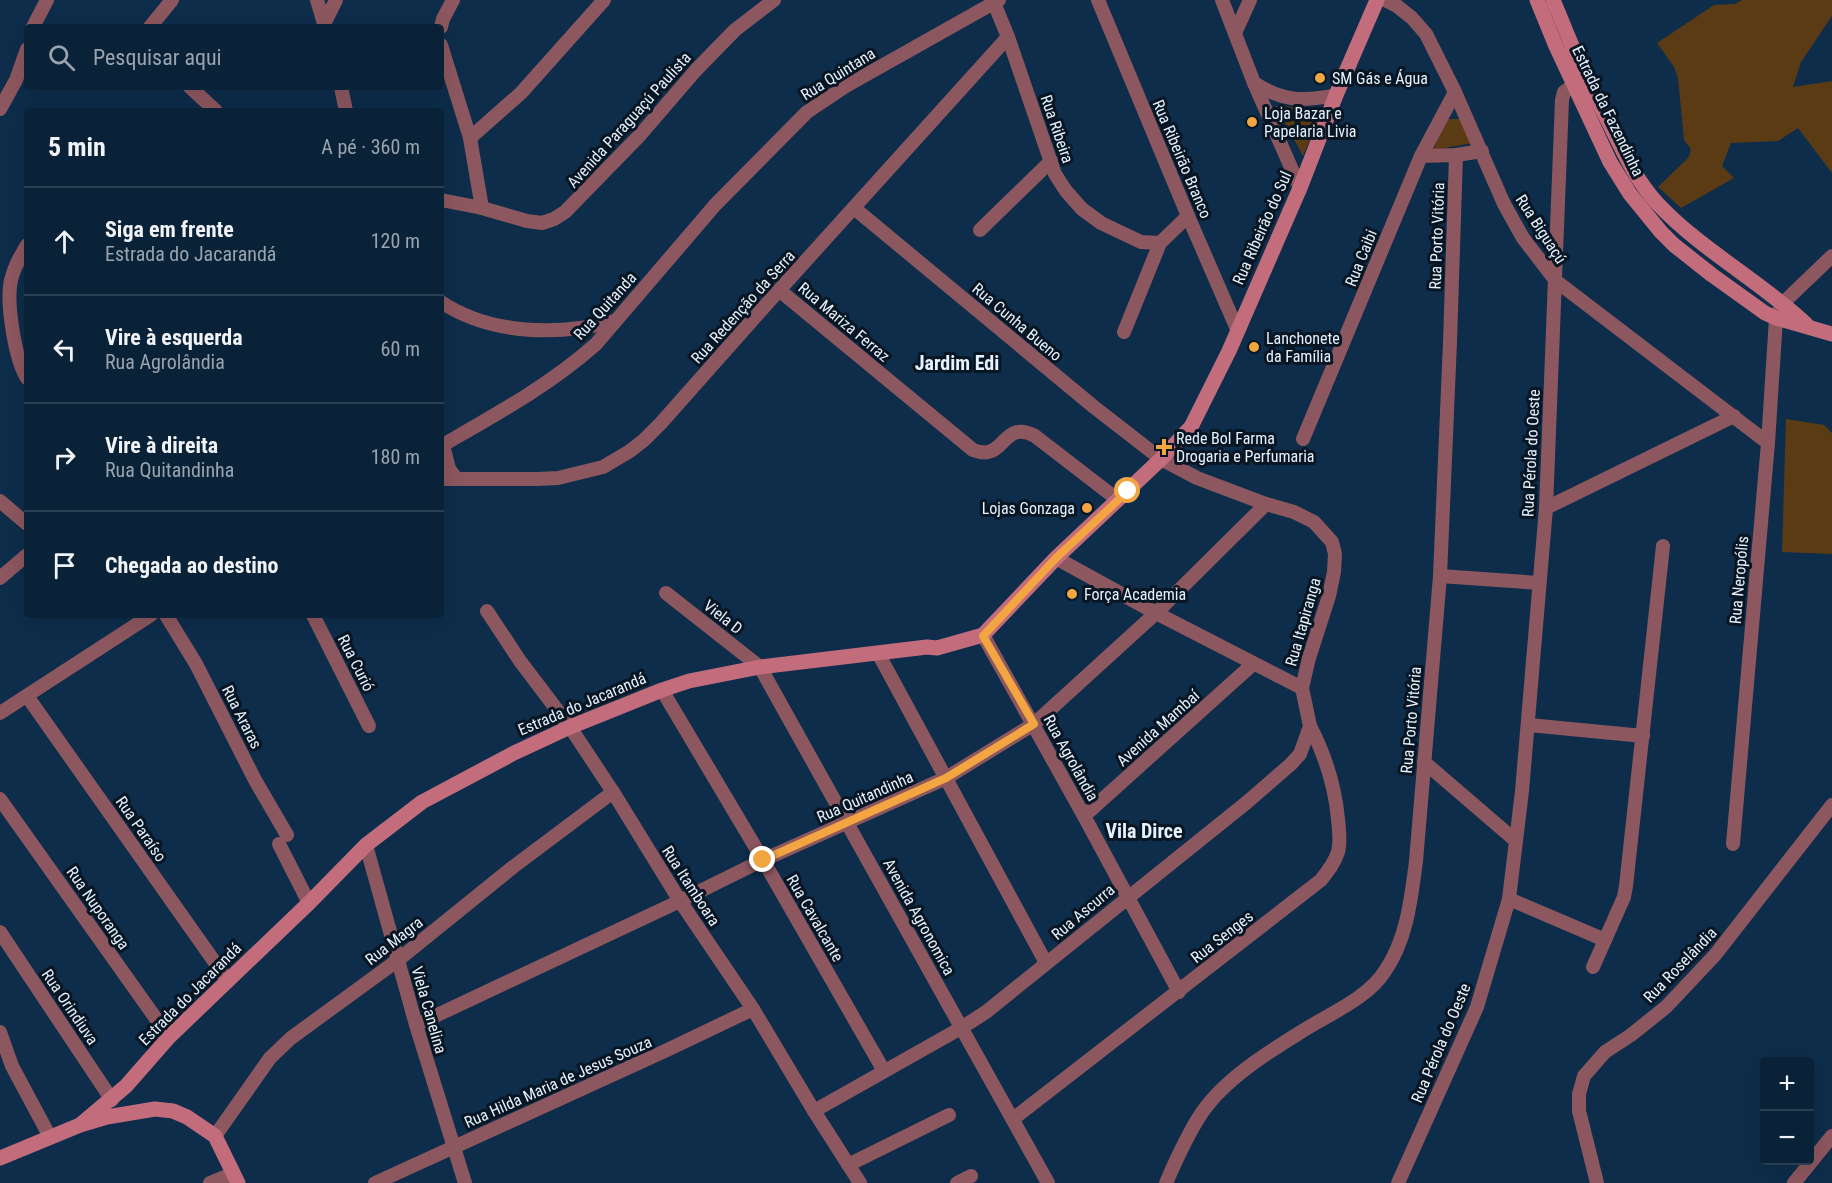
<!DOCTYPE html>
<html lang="pt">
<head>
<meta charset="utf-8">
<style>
	body { margin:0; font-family:"Roboto Condensed",sans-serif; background:#182f43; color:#f1f3f6 }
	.controls { position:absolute; right:18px; bottom:18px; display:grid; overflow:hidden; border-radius:6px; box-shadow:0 6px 24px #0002 }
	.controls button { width:54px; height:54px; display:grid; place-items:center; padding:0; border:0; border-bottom:2px solid #2a3f53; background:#0a2238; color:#f1f3f6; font:30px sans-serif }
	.stop { position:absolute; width:18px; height:18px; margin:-14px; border:4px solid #f2a541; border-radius:50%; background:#fff }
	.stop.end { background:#f2a541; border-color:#fff; box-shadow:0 2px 6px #0008 }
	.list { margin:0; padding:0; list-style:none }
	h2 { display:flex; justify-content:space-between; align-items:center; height:78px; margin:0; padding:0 24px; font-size:26px }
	h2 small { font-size:20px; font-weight:400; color:#99a4ae }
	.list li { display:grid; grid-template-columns:39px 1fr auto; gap:18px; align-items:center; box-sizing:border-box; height:108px; padding:0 24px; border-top:2px solid #2a3f53 }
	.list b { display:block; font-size:22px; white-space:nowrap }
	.list p { margin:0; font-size:20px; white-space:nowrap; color:#99a4ae }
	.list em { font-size:20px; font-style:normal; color:#99a4ae }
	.icon { flex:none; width:33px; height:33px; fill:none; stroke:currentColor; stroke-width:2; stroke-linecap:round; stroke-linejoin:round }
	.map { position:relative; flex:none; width:1832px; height:1183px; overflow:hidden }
	.search { position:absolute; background:#0a2238; box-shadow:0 6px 24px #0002; left:24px; top:24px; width:420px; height:66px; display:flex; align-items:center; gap:15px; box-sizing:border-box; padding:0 21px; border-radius:6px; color:#99a4ae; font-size:22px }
	.panel { position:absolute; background:#0a2238; box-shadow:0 6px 24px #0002; left:24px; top:108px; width:420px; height:510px; border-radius:6px }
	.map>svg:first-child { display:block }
</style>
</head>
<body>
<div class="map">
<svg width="1832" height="1183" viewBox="0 0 1832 1183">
	<rect width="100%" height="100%" fill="#0d2d4b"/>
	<g fill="#5a3b14">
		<path d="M1742,0H1832V16L1801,62L1793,87L1832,81V173L1798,128L1778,141L1731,143L1722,166L1734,178L1681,208L1658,187L1689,157L1691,149L1684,140L1678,78L1674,67L1657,43L1714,5L1735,4Z"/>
		<path d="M1276,106L1323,109L1303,156Z"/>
		<path d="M1447,119H1462L1473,143L1433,150Z"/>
		<path d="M1786,419L1824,425L1832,433V554L1782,552Z"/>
	</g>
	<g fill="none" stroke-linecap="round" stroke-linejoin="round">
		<g stroke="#8d575f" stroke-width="14">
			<path d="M317,0L325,27"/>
			<path d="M1098,0L1188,216L1237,329"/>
			<path d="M1222,0L1254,83L1300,188"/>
			<path d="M1385,0L1397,6L1412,18L1426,34L1455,92L1504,204L1523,238L1556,281L1768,443"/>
			<path d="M994,3L1008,37L1055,174L1066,191L1082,209L1101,223L1141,242L1160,243L1188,216"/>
			<path d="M324,24L336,0"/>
			<path d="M33,27L47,0"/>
			<path d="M150,27L172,0"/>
			<path d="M441,27L443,19L453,0"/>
			<path d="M1235,33L1250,0"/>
			<path d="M441,45L470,138L482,208"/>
			<path d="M1254,83C1282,101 1303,102 1336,95"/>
			<path d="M190,87L216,111"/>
			<path d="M341,87L346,111"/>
			<path d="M0,109L16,80L27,49"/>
			<path d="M470,138L521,93L604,0"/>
			<path d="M1421,156L1456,155L1482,151"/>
			<path d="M441,200L482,208L527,221L542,223L554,219L565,212L640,135L696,70L735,30L774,0"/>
			<path d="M980,230L1051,161"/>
			<path d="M27,245C20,257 14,267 11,280C6,302 15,360 27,378"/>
			<path d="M779,290L973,450C1006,463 1001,418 1035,436L1118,500"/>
			<path d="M441,302C491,335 558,336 615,321"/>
			<path d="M1124,332L1160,243"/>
			<path d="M1303,439L1421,156L1455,92"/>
			<path d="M443,445L449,469L456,478"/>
			<path d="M441,446C495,415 550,385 596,344L715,205L807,112L846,86L999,0"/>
			<path d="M441,479H537L558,478L603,467L630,451L644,440L661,423L763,308L1008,37"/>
			<path d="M0,501L27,524"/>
			<path d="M1546,508L1734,416"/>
			<path d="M1056,558L1156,613L1302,688"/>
			<path d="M1440,576L1539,583"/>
			<path d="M0,578L27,555"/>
			<path d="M666,593L760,667L1048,1183"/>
			<path d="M487,611L520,661L570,727L613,792L680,901L753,1009L814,1111L860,1183"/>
			<path d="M166,615L196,664L255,780L287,835"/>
			<path d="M313,615L369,726"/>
			<path d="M983,635L1084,816L1179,992"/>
			<path d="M878,653L1046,963"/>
			<path d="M662,690L763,860L884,1071"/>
			<path d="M27,696L228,981"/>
			<path d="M0,713L151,615"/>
			<path d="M1529,725L1643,736"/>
			<path d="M1424,762L1516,841"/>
			<path d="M0,799L169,1037"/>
			<path d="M1084,816L1253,664"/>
			<path d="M279,844L309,903"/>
			<path d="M1733,844L1768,443L1776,318L1783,303L1832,256"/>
			<path d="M366,845L416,1025L465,1183"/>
			<path d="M1509,899L1605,940"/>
			<path d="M0,932L112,1100"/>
			<path d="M1593,967L1624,897L1626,886L1663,546"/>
			<path d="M416,1025L680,901L763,860L946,778L1034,724L1156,613L1266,504"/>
			<path d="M0,1032L12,1066L50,1137"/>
			<path d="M814,1111L961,1028L986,1012L1246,803L1291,764L1300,754L1310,726L1302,688L1309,658L1329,596L1334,572L1335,554L1332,542L1314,522L1294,512L1266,504L1197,478L1161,459L1094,407L854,208"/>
			<path d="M1013,1119L1321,880C1328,871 1335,862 1338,852C1341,842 1339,830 1338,819C1335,786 1325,755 1310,726"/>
			<path d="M215,1136L270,1058L291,1038L398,960L513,867L613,792"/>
			<path d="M848,1165L949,1115"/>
			<path d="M210,1183L232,1174"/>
			<path d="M375,1183L665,1051L753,1009"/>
			<path d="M957,1183L971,1176"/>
			<path d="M1166,1183C1176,1160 1187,1135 1201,1114C1224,1079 1270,1051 1304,1030C1331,1013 1368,998 1385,971C1407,939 1411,899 1416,861L1440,576L1450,342L1456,155"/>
			<path d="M1398,1183L1477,1007L1509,899L1522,791L1546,508L1562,100L1564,92L1574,85L1584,81"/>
			<path d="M1597,1183L1579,1111V1094L1584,1076L1605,1052L1631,1035L1666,1007L1715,955L1832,805"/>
			<path d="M1794,1183L1832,1136"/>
		</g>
		<g stroke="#c36d7c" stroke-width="15">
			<path d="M1537,0L1555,44L1610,162L1630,194L1661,232L1674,245L1712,275L1765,313L1776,318L1832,334"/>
			<path d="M1553,0C1564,26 1575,54 1587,80C1594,94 1601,107 1608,121C1622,149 1635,179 1657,203C1701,250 1759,280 1806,324"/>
			<path d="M80,1125L126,1086L169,1037L309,903L366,845L422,802L514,753L570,727L662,690L689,681L760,667L927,647L937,648L983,635L1056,558L1161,459L1191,427L1229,351L1300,188L1336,95L1377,0"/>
			<path d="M0,1158L80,1125L107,1117L155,1109L173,1111L187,1117L215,1136L238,1183"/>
		</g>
	</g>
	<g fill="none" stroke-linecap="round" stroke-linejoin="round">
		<path stroke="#f2a541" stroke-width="8" d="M763,860L946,778L1034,724L983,636L1056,558L1128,491"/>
	</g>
	<g fill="#f2a541" stroke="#081522" stroke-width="2">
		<circle cx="1320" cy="78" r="6"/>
		<circle cx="1252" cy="122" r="6"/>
		<circle cx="1254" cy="347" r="6"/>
		<path d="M1161 438h6v6h6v6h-6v6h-6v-6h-6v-6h6z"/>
		<circle cx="1087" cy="508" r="6"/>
		<circle cx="1072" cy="594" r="6"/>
	</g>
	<g text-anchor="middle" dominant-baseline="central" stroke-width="6" stroke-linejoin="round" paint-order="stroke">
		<g font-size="16" fill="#e6f1fd" stroke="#081522">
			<text transform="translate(838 74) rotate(-32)">Rua Quintana</text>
			<text transform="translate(1608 111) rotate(64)">Estrada da Fazendinha</text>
			<text transform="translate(629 120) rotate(-48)">Avenida Paraguaçú Paulista</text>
			<text transform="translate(1057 129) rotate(71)">Rua Ribeira</text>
			<text transform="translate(1182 159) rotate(67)">Rua Ribeirão Branco</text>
			<text transform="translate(1262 228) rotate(-66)">Rua Ribeirão do Sul</text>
			<text transform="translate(1541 229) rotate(57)">Rua Biguaçú</text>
			<text transform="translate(1437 236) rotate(-88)">Rua Porto Vitória</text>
			<text transform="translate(1361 258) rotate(-68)">Rua Caibi</text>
			<text transform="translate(605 306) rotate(-48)">Rua Quitanda</text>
			<text transform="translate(743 307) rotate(-48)">Rua Redenção da Serra</text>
			<text transform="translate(844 322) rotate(40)">Rua Mariza Ferraz</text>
			<text transform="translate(1017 322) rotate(40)">Rua Cunha Bueno</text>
			<text transform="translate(1531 453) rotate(-87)">Rua Pérola do Oeste</text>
			<text transform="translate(1739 580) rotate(-85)">Rua Neropólis</text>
			<text transform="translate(723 617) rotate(38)">Viela D</text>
			<text transform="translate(1303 622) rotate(-74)">Rua Itapiranga</text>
			<text transform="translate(356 663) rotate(63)">Rua Curió</text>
			<text transform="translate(582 704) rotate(-23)">Estrada do Jacarandá</text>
			<text transform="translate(242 717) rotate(63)">Rua Araras</text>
			<text transform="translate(1411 720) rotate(-85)">Rua Porto Vitória</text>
			<text transform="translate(1158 728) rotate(-42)">Avenida Mambaí</text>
			<text transform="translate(1071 758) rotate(61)">Rua Agrolândia</text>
			<text transform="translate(865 797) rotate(-24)">Rua Quitandinha</text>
			<text transform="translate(141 829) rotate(55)">Rua Paraíso</text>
			<text transform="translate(691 886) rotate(57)">Rua Itamboara</text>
			<text transform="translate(98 908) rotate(55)">Rua Nuporanga</text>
			<text transform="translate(1083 912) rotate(-40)">Rua Ascurra</text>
			<text transform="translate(919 917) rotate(61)">Avenida Agronomica</text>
			<text transform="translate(815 918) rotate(60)">Rua Cavalcante</text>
			<text transform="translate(1222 937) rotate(-38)">Rua Senges</text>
			<text transform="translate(394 941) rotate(-38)">Rua Magra</text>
			<text transform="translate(1680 965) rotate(-46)">Rua Roselândia</text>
			<text transform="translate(190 994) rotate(-45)">Estrada do Jacarandá</text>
			<text transform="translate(70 1007) rotate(56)">Rua Orindiuva</text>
			<text transform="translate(429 1010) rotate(74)">Viela Canelina</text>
			<text transform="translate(1441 1043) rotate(-67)">Rua Pérola do Oeste</text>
			<text transform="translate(558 1082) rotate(-24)">Rua Hilda Maria de Jesus Souza</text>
		</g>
		<g font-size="16" fill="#e6f1fd" stroke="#081522" text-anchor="start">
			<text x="1332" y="78">SM Gás e Água</text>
			<text x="1264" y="113">Loja Bazar e<tspan x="1264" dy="18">Papelaria Livia</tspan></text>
			<text x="1266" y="338">Lanchonete<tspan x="1266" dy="18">da Família</tspan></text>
			<text x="1176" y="438">Rede Bol Farma<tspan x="1176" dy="18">Drogaria e Perfumaria</tspan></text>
			<text x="1075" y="508" text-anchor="end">Lojas Gonzaga</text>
			<text x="1084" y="594">Força Academia</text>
		</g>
		<g font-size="20" font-weight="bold" fill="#e6f1fd" stroke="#081522">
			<text x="957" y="363">Jardim Edi</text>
			<text x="1144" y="831">Vila Dirce</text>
		</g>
	</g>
</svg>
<div class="controls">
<button>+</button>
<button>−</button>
</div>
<div class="stop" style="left:1128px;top:491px"></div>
<div class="stop end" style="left:763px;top:860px"></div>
<div class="search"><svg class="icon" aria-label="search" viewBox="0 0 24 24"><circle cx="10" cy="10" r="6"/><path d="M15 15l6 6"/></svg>Pesquisar aqui</div>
<section class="panel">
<h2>5 min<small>A pé · 360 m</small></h2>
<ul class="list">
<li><svg class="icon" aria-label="ahead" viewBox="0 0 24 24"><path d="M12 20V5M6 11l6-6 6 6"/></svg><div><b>Siga em frente</b><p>Estrada do Jacarandá</p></div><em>120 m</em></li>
<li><svg class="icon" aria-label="left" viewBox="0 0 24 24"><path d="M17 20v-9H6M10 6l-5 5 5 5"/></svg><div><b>Vire à esquerda</b><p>Rua Agrolândia</p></div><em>60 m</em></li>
<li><svg class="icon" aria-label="right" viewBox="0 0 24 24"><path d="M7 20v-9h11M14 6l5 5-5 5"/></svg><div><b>Vire à direita</b><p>Rua Quitandinha</p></div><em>180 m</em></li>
<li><svg class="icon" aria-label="arrive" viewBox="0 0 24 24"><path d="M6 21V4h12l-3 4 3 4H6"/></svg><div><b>Chegada ao destino</b></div></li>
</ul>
</section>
</div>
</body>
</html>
